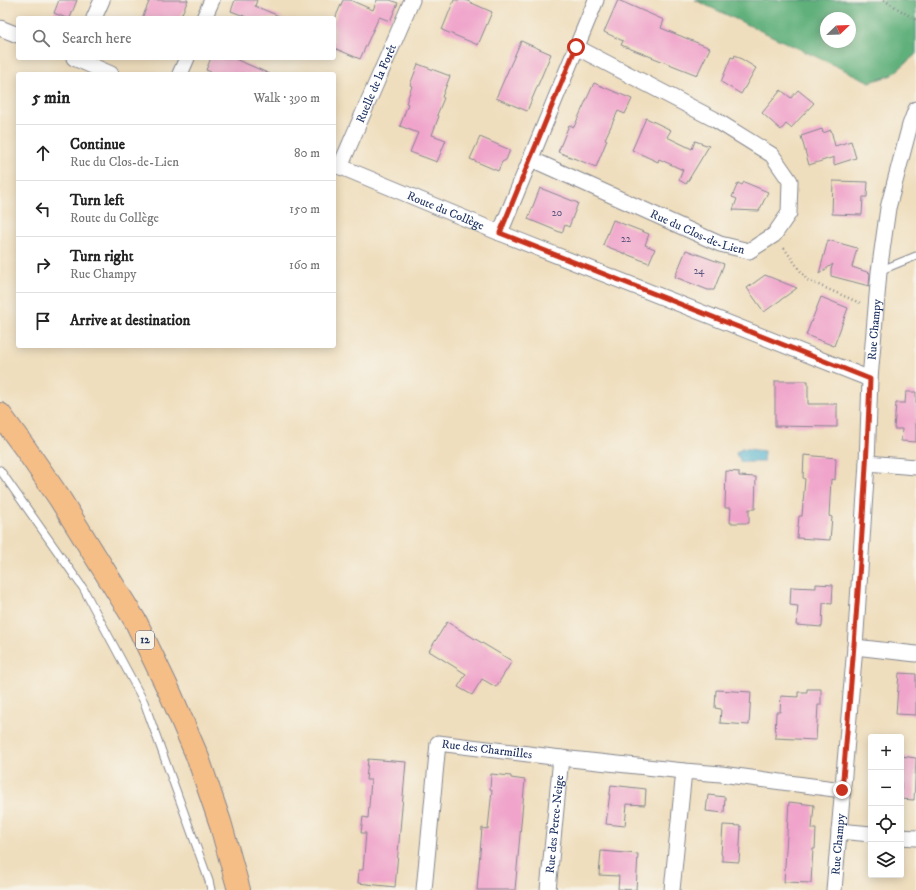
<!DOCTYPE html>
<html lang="en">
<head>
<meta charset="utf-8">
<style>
	body { margin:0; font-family:"IM FELL DW Pica",serif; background:#f2f2f2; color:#222 }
	.controls { position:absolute; right:12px; bottom:12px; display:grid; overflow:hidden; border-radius:4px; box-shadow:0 2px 10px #0003 }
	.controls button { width:36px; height:36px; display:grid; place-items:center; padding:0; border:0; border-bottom:1px solid #e0e0e0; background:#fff; color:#222; font:20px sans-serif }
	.compass { position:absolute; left:820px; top:12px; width:36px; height:36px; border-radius:50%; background:#fff; box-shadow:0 2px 10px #0003; rotate:67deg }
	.stop { position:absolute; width:12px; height:12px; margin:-9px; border:3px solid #c8321e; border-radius:50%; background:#fff }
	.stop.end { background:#c8321e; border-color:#fff; box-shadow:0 1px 4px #0008 }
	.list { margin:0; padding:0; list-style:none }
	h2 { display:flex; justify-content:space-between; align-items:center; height:52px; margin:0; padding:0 16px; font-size:17px }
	h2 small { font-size:13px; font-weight:400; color:#767676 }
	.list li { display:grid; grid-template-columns:26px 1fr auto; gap:12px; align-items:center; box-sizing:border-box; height:56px; padding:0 16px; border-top:1px solid #e0e0e0 }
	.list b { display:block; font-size:15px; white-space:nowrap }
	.list p { margin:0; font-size:13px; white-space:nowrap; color:#767676 }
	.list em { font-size:13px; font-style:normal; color:#767676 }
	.icon { flex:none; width:22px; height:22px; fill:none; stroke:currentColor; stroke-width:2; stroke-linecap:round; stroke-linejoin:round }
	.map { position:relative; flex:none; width:916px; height:890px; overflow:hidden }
	.search { position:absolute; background:#fff; box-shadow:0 2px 10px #0003; left:16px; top:16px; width:320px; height:44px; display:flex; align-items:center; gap:10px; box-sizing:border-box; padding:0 14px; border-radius:4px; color:#767676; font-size:15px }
	.panel { position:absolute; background:#fff; box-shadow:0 2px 10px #0003; left:16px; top:72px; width:320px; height:276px; border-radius:4px }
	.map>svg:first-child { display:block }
</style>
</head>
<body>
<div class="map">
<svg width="916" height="890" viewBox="0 0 916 890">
	<rect width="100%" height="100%" fill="#f7f3e8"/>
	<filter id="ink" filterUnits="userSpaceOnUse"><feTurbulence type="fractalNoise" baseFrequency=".025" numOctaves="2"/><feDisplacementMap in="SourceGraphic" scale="8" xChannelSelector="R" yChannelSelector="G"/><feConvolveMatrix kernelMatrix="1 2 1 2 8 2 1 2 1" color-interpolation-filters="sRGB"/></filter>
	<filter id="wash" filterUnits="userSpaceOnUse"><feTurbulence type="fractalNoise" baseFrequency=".012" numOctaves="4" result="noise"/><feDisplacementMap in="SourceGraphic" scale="16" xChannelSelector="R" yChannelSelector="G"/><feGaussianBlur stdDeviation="0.9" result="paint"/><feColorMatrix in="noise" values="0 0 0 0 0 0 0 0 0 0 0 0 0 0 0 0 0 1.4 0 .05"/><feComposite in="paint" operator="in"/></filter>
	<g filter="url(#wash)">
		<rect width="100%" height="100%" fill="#efdebd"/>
		<path fill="#60b07b" stroke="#3e706c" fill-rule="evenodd" d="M695,0H916V54L892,75L870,82ZM826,18H850V42H826Z"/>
		<path fill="#50b2cf" stroke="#367096" d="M741,448L764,451L763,462H740V459L737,456L736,452L741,450Z"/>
		<g id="blocks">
			<g fill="#f0a4cb">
				<path d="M59,0H77L70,18H66L54,13Z"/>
				<path d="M150,0H188L180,18H142Z"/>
				<path d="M235,0H257L255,6L284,18H249L231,11Z"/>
				<path d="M343,0H350L373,10L377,0H390L398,3L390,21L379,17L360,59L334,48V21Z"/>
				<path d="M454,0H465L492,12L478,45L442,30Z"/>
				<path d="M618,0L664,20L661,28L710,48L697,75L621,45L623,41L604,32Z"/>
				<path d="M521,41L551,54L527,111L496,98Z"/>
				<path d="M735,55L756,68L741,94L721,82L731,57L734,58Z"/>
				<path d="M211,58H233L270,74H216L206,70Z"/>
				<path d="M418,64L450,76L442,97L444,98L437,115L439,116L432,135L446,140L437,162L410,152L418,133L400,126L408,104L406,103L412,86L410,85Z"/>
				<path d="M594,83L632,99L625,114L618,111L605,139L607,140L596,167L558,152L569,125L574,127Z"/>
				<path d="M781,90L791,98L798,90L814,103L791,128L786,124L781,130L762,113Z"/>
				<path d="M646,118L671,130L667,137L692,149L695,141L709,146L686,184L679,180L683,170L659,159L658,162L632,150Z"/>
				<path d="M822,129L823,133L831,130L835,146L851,141L856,158L834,165V157L809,165L801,136Z"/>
				<path d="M480,137L510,150L506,160L502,162L498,171L470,159Z"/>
				<path d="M833,181L868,182L867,197H863L862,215L832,214Z"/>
				<path d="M744,182L768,192L759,211L733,210L737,199L732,197L738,183L742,185Z"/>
				<path d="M540,188L578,203L569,227L565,225L562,233L528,219Z"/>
				<path d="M613,220L649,234L645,245L655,249L649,263L603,245Z"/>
				<path d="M828,240L857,248L852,267L870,273L869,286L831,276V269L833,264L819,274Z"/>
				<path d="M686,250L724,264L714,290H708L675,277Z"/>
				<path d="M765,275L797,288L764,312L747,288Z"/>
				<path d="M821,297L848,308L834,346L806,335Z"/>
				<path d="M775,381H808V404H837V427L775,426Z"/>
				<path d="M906,392H916V442L901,441L902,429H894L896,403H905Z"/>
				<path d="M804,455L836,458L835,480L831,479L829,516L832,517L830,540L797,538L799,516H802L805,479L803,478Z"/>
				<path d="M726,471L739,472V476L756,477L755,509H749V523H730L731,508H725Z"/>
				<path d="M816,584L833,585L832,604L823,603L822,627L796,625L798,606L790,605L791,587L816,588Z"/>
				<path d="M447,622L512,661L496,687L482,679L472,695L458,687L466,674L429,651Z"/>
				<path d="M899,673L916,674V715L896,714Z"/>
				<path d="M807,689H821V705H818L816,740L775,738L776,712H780L781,696L798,697V692H807Z"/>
				<path d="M716,690L751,692L749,725L720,723L721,709L715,708Z"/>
				<path d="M901,756L916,758L914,800L901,799Z"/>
				<path d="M368,759L406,762L395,887L358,883L359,870H363L366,833H361L363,817L368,818L371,780H366Z"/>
				<path d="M491,774L511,776V778L525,780L515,890H477L482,828L488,829L492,790L490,789Z"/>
				<path d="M611,785L646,789L645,805L627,804L625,826L606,824Z"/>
				<path d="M708,795L725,797L724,813L706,811Z"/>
				<path d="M789,802L814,805L812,829H816L815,849H813L811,883L784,882Z"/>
				<path d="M723,825L741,826L739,862L722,861V855L721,854Z"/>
				<path d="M601,851L638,854L636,890L618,889L619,876L599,875Z"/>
			</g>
		</g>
	</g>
	<g filter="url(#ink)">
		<use href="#blocks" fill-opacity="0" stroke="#85868e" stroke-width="1"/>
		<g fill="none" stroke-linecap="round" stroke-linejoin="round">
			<defs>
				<g id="lane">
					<path d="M879,271L916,256"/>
					<path d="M0,470L83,588L144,702L209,881L211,890"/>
				</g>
				<g id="street">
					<path d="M94,18L102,0"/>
					<path d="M204,18L212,0"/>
					<path d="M0,28L18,35"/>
					<path d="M74,58L111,74"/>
					<path d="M180,74L187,58"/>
					<path id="s1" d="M531,159L720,244L749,251L774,235L789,213L790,181L772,155L714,119L576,47"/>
					<path id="s2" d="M334,164L500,233L870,379"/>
					<path id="s3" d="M340,167L412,0"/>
					<path d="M500,233L596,0"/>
					<path d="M867,463L916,467"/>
					<path d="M855,647L916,654"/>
					<path d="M839,831L871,834"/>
					<path d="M901,837L916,838"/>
					<path id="s4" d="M424,890L438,743L561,758L684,771"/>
					<path id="s5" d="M548,890L561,758"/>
					<path d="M672,890L684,771L721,774L842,790"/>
					<path id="s6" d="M834,890L855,647L867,463L870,379L879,272L888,208L910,125L916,109"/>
				</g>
				<path id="highway" d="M0,414L25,448L60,499L136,622L171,695L198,758L220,822L239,890"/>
			</defs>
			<use href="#lane" stroke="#85868e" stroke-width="9"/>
			<use href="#street" stroke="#85868e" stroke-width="17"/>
			<use href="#highway" stroke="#85868e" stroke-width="24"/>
			<g stroke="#85868e" stroke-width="2.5" stroke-dasharray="1 3" stroke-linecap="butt">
				<path d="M884,0L916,20"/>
				<path d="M784,248L807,280L860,303"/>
			</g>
			<use href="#lane" stroke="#fff" stroke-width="7"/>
			<use href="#street" stroke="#fff" stroke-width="15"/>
			<use href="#highway" stroke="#f6be87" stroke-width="22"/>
		</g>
	</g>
	<g fill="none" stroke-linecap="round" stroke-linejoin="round" filter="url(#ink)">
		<path stroke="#c8321e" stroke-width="5" d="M576,47L500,233L870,379C865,516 854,653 842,790"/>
	</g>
	<g text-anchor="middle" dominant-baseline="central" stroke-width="3" stroke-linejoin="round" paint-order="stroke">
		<g font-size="10" fill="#504c79">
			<text x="557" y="213">20</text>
			<text x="626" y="239">22</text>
			<text x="699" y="271">24</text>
		</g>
		<rect fill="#f7f3e8" stroke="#5d6a87" stroke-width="1" x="136" y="631" width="18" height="18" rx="3"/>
		<g font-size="11" font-weight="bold" fill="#1b2f5e">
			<text x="145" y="640">12</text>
		</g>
		<g font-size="12" fill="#1b2f5e" stroke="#f7f3e8">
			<text stroke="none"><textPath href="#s3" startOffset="91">Ruelle de la Forêt</textPath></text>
			<text stroke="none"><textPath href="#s2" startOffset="121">Route du Collège</textPath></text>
			<text stroke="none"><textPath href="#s1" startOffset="182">Rue du Clos-de-Lien</textPath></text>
			<text stroke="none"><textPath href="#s6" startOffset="562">Rue Champy</textPath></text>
			<text stroke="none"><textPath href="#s4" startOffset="197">Rue des Charmilles</textPath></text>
			<text stroke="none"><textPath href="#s5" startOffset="66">Rue des Perce-Neige</textPath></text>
			<text stroke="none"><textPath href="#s6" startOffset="46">Rue Champy</textPath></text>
		</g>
	</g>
</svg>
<div class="controls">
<button>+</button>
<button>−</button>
<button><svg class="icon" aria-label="locate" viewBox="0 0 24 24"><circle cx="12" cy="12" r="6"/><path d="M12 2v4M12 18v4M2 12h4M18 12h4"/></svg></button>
<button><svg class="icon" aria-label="layers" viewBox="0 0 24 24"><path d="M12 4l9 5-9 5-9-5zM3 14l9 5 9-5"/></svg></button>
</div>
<svg class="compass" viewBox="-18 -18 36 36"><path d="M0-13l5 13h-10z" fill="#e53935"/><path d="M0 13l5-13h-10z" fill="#767676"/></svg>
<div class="stop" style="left:576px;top:47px"></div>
<div class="stop end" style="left:842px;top:790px"></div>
<div class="search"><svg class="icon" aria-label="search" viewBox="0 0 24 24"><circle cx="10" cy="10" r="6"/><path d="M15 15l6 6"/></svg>Search here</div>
<section class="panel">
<h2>5 min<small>Walk · 390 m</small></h2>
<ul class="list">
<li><svg class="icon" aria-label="ahead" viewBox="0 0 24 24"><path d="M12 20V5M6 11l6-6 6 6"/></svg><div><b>Continue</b><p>Rue du Clos-de-Lien</p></div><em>80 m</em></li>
<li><svg class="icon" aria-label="left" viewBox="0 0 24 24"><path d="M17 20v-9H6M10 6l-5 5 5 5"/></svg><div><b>Turn left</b><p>Route du Collège</p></div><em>150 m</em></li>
<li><svg class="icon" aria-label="right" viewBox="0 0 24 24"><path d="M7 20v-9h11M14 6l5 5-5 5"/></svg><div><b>Turn right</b><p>Rue Champy</p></div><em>160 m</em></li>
<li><svg class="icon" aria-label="arrive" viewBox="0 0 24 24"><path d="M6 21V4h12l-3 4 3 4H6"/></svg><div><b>Arrive at destination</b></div></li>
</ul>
</section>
</div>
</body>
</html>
